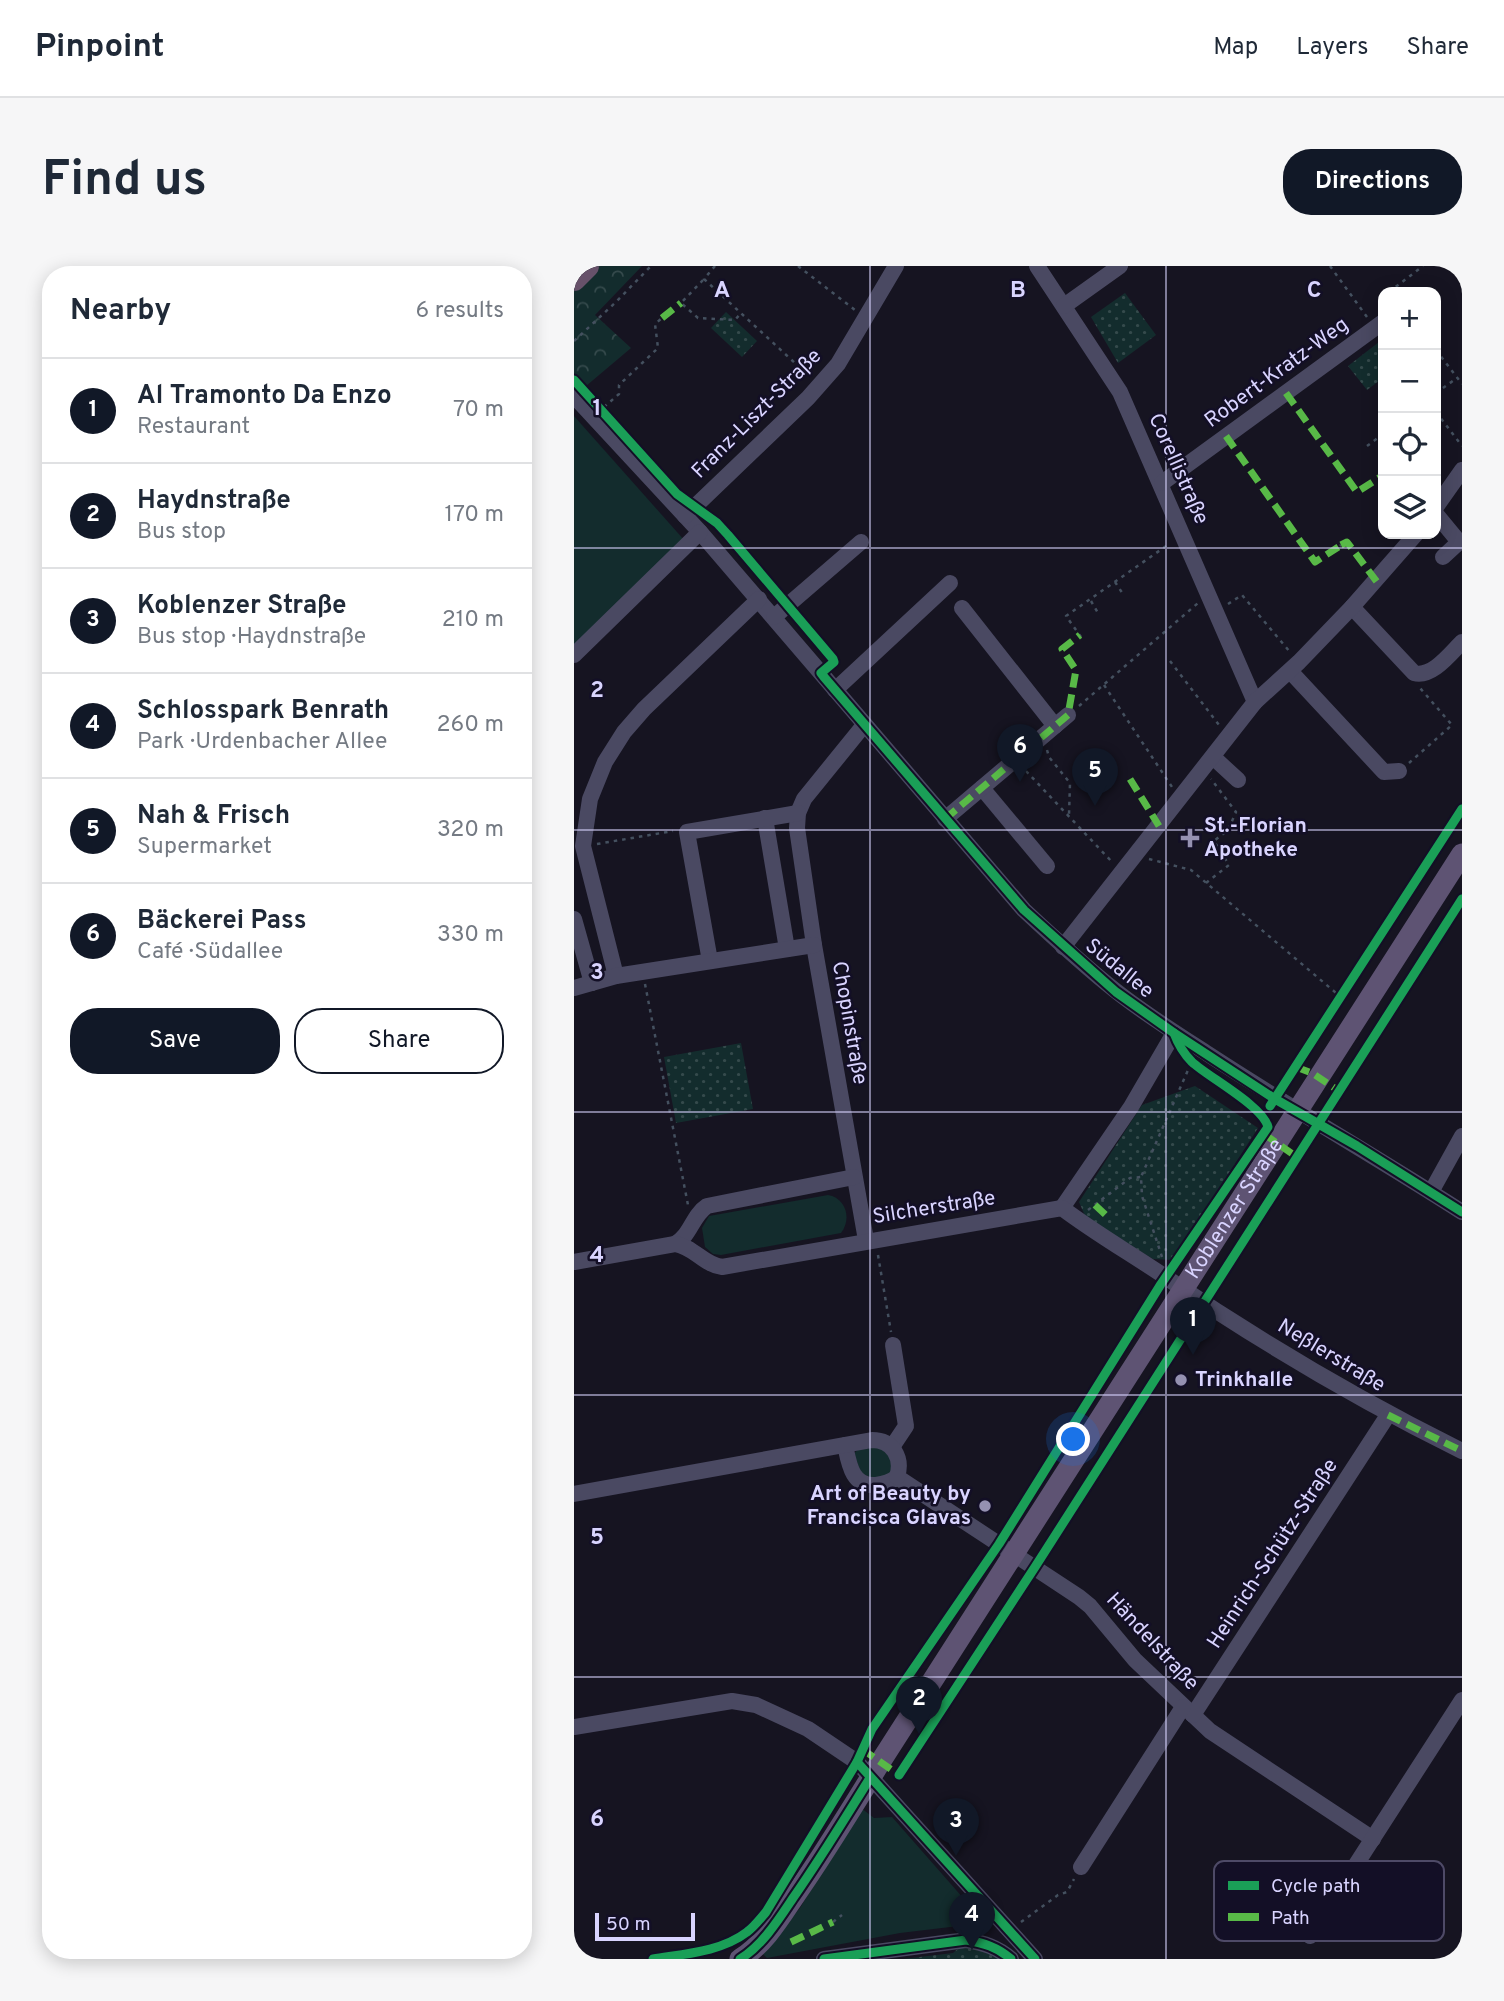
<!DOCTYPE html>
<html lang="en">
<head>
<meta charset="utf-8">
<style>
	body { margin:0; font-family:Overpass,sans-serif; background:#f6f6f7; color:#1f2937 }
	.controls { position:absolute; right:21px; top:21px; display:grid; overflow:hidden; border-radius:14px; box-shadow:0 4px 18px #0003 }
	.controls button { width:63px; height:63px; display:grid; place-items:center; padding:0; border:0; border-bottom:2px solid #e0e1e3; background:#fff; color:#1f2937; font:35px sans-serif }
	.scale { position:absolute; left:21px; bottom:18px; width:100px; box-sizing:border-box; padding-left:7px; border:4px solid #d9d4ff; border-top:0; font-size:19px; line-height:24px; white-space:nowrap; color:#d9d4ff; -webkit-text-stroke:5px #130f26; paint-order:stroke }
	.you { position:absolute; left:500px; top:1174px; width:24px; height:24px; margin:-18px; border:5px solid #fff; border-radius:50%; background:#1a73e8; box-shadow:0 0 0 10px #1a73e833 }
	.badge { display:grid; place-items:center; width:46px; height:46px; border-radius:50%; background:#111827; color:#fff; font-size:23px; font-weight:700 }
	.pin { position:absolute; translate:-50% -58px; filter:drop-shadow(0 2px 4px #0008) }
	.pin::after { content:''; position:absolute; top:37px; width:24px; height:21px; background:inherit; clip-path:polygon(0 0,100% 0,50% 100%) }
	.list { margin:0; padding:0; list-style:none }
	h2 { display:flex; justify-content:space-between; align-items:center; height:91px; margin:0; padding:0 28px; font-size:30px }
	h2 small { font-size:23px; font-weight:400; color:#747a83 }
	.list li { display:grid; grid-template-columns:46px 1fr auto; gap:21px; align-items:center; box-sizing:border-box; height:105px; padding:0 28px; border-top:2px solid #e0e1e3 }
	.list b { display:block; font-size:26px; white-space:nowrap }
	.list p { margin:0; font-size:23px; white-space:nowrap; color:#747a83 }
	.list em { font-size:23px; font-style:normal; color:#747a83 }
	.actions { display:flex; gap:14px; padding:21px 28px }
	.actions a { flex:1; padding:16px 0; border:2px solid #111827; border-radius:28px; text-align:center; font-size:24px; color:#111827 }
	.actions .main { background:#111827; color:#fff }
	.icon { flex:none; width:38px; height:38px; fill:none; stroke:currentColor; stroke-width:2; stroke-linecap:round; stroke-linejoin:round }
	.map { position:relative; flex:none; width:888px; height:1693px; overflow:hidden; border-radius:28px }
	header { display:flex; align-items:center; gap:42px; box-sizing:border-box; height:98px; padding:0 35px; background:#fff; border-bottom:2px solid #e0e1e3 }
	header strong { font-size:33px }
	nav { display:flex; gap:38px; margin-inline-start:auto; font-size:24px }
	.intro { display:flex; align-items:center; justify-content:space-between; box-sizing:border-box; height:168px; padding:0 42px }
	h1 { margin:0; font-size:49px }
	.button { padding:18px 32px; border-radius:28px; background:#111827; color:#fff; font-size:24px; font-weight:700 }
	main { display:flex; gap:42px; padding:0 42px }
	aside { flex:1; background:#fff; border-radius:28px; box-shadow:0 4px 18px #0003 }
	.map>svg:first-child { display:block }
</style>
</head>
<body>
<header>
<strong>Pinpoint</strong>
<nav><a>Map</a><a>Layers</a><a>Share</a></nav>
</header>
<div class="intro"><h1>Find us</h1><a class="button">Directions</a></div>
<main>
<aside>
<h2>Nearby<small>6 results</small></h2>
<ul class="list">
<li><span class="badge">1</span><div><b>Al Tramonto Da Enzo</b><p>Restaurant</p></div><em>70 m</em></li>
<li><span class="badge">2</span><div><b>Haydnstraße</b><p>Bus stop</p></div><em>170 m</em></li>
<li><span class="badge">3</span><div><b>Koblenzer Straße</b><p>Bus stop · Haydnstraße</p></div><em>210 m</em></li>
<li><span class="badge">4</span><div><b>Schlosspark Benrath</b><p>Park · Urdenbacher Allee</p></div><em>260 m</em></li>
<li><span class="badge">5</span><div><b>Nah &amp; Frisch</b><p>Supermarket</p></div><em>320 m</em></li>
<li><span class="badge">6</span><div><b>Bäckerei Pass</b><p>Café · Südallee</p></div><em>330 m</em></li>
</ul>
<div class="actions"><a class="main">Save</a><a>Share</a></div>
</aside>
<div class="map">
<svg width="888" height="1693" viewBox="0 0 888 1693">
	<defs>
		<pattern id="forest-crowns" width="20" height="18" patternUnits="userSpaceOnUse" patternTransform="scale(1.75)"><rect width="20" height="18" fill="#132c2d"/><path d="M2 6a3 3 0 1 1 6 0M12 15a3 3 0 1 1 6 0" fill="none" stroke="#354a4c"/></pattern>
		<pattern id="park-dots" width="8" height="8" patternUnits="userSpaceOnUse" patternTransform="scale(1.75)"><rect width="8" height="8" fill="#132c2d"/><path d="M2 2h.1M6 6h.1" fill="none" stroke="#354a4c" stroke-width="1.8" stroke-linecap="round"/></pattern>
	</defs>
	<rect width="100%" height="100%" fill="#161421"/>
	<g fill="#132c2d">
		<path d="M0,150L119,284L0,391Z"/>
		<path d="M254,929C272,932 278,953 267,967L147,989L139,988L131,981L128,962L135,950Z"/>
		<path d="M306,1181L317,1192L318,1206L313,1211L297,1212L287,1207L280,1188C286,1179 296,1181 306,1181Z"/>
		<path d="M287,1542L300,1552L318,1551L397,1641L393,1659L326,1667L193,1692L188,1687L226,1642Z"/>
	</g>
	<path fill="url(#forest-crowns)" d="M24,0H68L21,49L57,82L12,120L0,108V23Z"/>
	<g fill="url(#park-dots)">
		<path d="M551,27L582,69L544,97L517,51Z"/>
		<path d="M152,46L183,75L168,91L137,62Z"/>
		<path d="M805,76L809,81V112L793,124L774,100Z"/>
		<path d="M167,777L179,843L102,857L90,791Z"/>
		<path d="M621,820L684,862L599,994L579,993L512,952L505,936L568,839Z"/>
		<path d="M387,1680L406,1681L431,1693H329L379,1687Z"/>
	</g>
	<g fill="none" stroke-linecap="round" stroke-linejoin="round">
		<g stroke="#44505f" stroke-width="2.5" stroke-dasharray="3.5 5" stroke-linecap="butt">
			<path d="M141,0L130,13L235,110"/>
			<path d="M224,0L281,44"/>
			<path d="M756,0L793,51"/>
			<path d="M129,14L107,37L124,52L161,54L167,47"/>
			<path d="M815,26L849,0"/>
			<path d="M0,75L42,36L77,0"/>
			<path d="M862,84L888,118"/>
			<path d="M862,127L883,112"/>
			<path d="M30,141L45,128V119L84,82L81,58L88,52"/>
			<path d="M862,146L888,180"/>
			<path d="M793,180L809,168"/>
			<path d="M766,280L767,279"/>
			<path d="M541,316L549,328"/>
			<path d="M517,335L524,347"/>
			<path d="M654,338L668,329L716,386"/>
			<path d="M507,371L492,350L595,278"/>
			<path d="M596,395L645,459"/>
			<path d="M530,419L598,521"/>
			<path d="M505,440L624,337"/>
			<path d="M473,484L475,491L496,517L495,549"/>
			<path d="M835,497L878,459L846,422"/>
			<path d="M452,505L539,597"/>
			<path d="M23,578L99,565"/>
			<path d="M575,593L617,604L768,732"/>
			<path d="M632,617L655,599L640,575L654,564L662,546L637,513"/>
			<path d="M71,718L114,939"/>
			<path d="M514,944L556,912L567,911"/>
			<path d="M304,989L317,1066"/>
			<path d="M588,991L568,930L567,911L618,795"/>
			<path d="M390,1645L398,1646"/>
			<path d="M259,1656L268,1649"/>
			<path d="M447,1656L484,1629L493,1626L500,1613"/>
		</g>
		<g stroke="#4a4962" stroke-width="16">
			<path d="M463,0L546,126L681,436"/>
			<path d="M490,40L546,0"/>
			<path d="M0,130L126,266L450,644C480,672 510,700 542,725C571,748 603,768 634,788C718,843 804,892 888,946"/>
			<path d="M588,217L809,56"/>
			<path d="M862,241L888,204"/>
			<path d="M862,248L885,276L869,291"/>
			<path d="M111,250L234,132L264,98L322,0"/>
			<path d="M778,341L840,407C858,412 876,388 888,376"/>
			<path d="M388,342L481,460"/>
			<path d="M200,351L287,276"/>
			<path d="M0,389L126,266"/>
			<path d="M716,405L810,506L825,505"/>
			<path d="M261,424L376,317"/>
			<path d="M290,459L230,533L224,547L223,562L240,679L292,974"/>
			<path d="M639,491L664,514"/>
			<path d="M408,522L473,600"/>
			<path d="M191,552L213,683"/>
			<path d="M371,553L494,449"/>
			<path d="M0,653L18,717"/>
			<path d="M489,681L681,436L725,396L778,341L842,268"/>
			<path d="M136,695L113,566L224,547"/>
			<path d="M42,710L9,580L16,533L31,496L50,466L70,443L185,333"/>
			<path d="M0,722L42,710L240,679"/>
			<path d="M857,926L888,870"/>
			<path d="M488,942L557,841L600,767"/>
			<path d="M101,978C117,969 118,950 133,940L280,911"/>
			<path d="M0,996L101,978C119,980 130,999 148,1001L488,942C521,967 556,987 590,1010C685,1075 785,1134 888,1185"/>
			<path d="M271,1179C275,1198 278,1221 302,1219C310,1218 317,1216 323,1211"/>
			<path d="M318,1181L332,1160L319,1079"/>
			<path d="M323,1211L505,1331L516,1340L561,1394L636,1465L799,1573"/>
			<path d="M0,1228L298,1174C319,1174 329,1192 323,1211"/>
			<path d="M619,1449L814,1149"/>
			<path d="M0,1461L158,1435L182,1439L234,1463L283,1496L461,1693"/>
			<path d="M507,1601L609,1441"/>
			<path d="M736,1670L888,1434"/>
			<path d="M250,1693L392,1674C410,1677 423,1681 437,1693"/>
		</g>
		<path stroke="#5e5373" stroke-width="21" id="s1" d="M166,1693C190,1679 207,1650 222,1628C252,1585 279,1540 307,1495L888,588"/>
		<path stroke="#67516a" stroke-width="24" d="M0,13L13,0"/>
		<g stroke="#58b947" stroke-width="7" stroke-dasharray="14 7" stroke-linecap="butt">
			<path d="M88,52L107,37"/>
			<path d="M712,127L783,226L808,210"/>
			<path d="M652,170L741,296L766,280"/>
			<path d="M767,279L773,276L803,316"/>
			<path d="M556,513L585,560"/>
			<path d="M371,553L494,449L502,404L488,383L506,369"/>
			<path d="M722,801L738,807L765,825"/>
			<path d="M690,868L723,891"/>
			<path d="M521,939L536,953"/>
			<path d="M814,1149L888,1185"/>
			<path d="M288,1483L325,1509L327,1506"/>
			<path d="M217,1676L259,1656"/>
		</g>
		<defs>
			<g id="cycleway">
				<path d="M0,114L103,228L143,257L154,269L259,393L260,396L247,407L250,411L450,644L542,726L600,767L701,833L783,880L888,946"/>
				<path d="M696,840L888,543"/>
				<path d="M283,1496L461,1693"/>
				<path d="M325,1509L461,1301L888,633"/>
				<path d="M79,1693C109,1688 147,1686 173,1666C180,1661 186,1653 192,1646L283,1496L298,1463L425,1278L587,1018L694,861C689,840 634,811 618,796C609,787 604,778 600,767"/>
				<path d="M166,1693C188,1680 205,1653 219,1632C247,1592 271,1552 296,1512"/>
				<path d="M250,1693L392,1674C410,1677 423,1681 437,1693"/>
			</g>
		</defs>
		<use href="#cycleway" stroke="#130f26" stroke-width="13"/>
		<use href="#cycleway" stroke="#1a9f57" stroke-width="9"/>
	</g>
	<path fill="none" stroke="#d9d4ff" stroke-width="2" stroke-opacity="0.55" d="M296,0V1693M592,0V1693M0,282H888M0,564H888M0,846H888M0,1129H888M0,1411H888"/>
	<g fill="#9591b1" stroke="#130f26" stroke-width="2.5">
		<path d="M612.5 561.5h7v7h7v7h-7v7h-7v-7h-7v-7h7z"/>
		<circle cx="607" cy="1114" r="7"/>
		<circle cx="411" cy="1240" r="7"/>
	</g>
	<g text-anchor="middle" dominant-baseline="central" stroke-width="5" stroke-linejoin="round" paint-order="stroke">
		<g font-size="21" fill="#d9d4ff" stroke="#130f26">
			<text transform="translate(703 107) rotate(-36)">Robert-Kratz-Weg</text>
			<text transform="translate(183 148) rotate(-45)">Franz-Liszt-Straße</text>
			<text transform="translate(604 203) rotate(66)">Corellistraße</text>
			<text transform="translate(545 703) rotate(39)">Südallee</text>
			<text transform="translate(275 757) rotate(80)">Chopinstraße</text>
			<text transform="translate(360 942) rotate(-9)">Silcherstraße</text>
			<text stroke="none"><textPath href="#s1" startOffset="900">Koblenzer Straße</textPath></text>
			<text transform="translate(757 1090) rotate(31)">Neßlerstraße</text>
			<text transform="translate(699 1288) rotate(-57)">Heinrich-Schütz-Straße</text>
			<text transform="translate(578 1376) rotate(47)">Händelstraße</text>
		</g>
		<g font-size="21" font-weight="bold" fill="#d9d4ff" stroke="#130f26" text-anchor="start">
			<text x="630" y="560">St.-Florian<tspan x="630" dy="24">Apotheke</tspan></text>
			<text x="621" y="1114">Trinkhalle</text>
			<text x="397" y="1228" text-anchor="end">Art of Beauty by<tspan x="397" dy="24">Francisca Glavas</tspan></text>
		</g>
	</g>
	<rect x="640" y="1595" width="230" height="80" rx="10" fill="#130f26" stroke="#4e4a67" stroke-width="2"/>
	<rect x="654" y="1615" width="31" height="9" fill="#1a9f57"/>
	<rect x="654" y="1647" width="31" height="8" fill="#58b947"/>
	<g font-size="19" fill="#d9d4ff">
		<text x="697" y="1626">Cycle path</text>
		<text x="697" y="1658">Path</text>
	</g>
	<g font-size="23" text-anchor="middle" font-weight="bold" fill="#d9d4ff" stroke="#130f26" stroke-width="5" stroke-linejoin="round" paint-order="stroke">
		<text x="148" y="31">A</text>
		<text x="444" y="31">B</text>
		<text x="740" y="31">C</text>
		<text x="23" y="149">1</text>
		<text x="23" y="431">2</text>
		<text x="23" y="713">3</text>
		<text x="23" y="996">4</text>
		<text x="23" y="1278">5</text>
		<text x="23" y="1560">6</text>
	</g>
</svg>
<div class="controls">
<button>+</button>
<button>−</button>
<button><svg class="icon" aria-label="locate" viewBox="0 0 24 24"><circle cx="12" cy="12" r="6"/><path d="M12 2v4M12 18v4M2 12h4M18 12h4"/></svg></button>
<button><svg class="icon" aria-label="layers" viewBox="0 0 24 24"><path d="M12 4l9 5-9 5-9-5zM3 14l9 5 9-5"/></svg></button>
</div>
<div class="scale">50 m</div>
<div class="you"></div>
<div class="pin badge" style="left:619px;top:1089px">1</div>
<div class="pin badge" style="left:345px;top:1468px">2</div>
<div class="pin badge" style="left:382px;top:1590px">3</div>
<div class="pin badge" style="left:398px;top:1684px">4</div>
<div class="pin badge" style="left:521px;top:540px">5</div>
<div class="pin badge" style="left:446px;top:516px">6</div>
</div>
</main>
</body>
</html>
